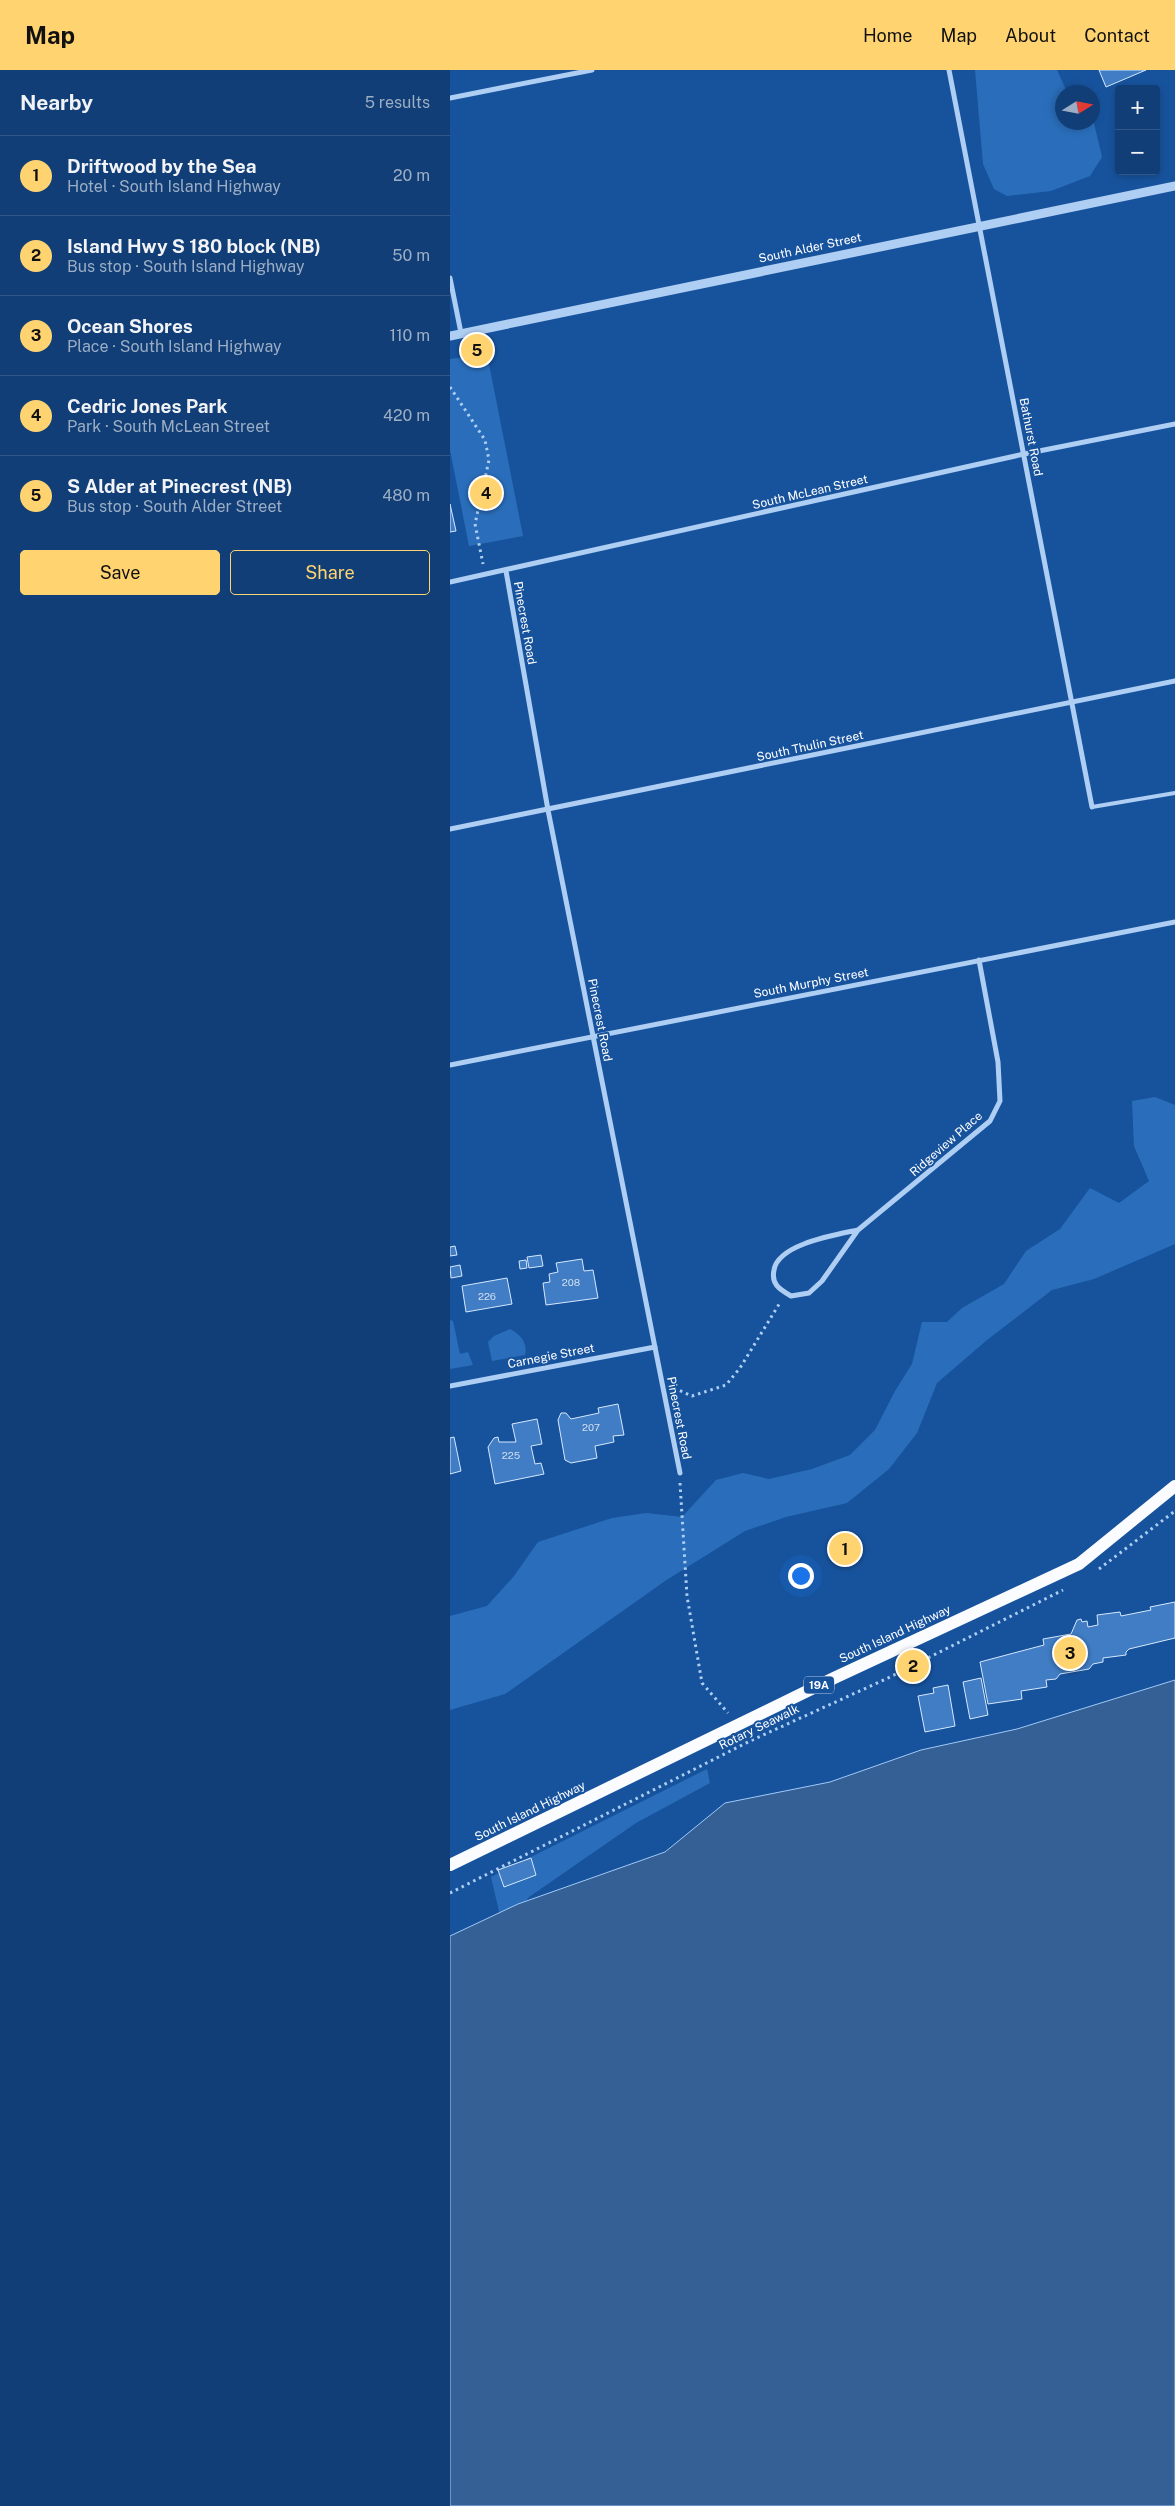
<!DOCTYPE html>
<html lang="en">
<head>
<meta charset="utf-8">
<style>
	body { margin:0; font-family:"Public Sans",sans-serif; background:#1e497e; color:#f1f3f6 }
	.controls { position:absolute; right:15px; top:15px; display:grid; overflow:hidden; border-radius:5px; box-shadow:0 2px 8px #0003 }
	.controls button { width:45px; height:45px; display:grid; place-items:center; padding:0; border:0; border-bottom:1px solid #305788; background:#113e76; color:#f1f3f6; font:25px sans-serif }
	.compass { position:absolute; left:605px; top:15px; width:45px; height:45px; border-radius:50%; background:#113e76; box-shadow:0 2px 8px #0003; rotate:79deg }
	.you { position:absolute; left:350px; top:1505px; width:18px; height:18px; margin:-12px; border:4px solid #fff; border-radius:50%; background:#1a73e8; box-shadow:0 0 0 8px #1a73e833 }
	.badge { display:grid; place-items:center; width:32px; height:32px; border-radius:50%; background:#ffd470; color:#111; font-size:16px; font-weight:700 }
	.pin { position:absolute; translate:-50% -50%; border:2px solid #fff; box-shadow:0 1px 5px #0006 }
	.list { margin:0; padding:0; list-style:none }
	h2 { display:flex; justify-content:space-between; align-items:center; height:65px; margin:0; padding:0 20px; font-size:21px }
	h2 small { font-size:16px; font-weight:400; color:#9caec5 }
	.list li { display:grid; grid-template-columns:32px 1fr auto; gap:15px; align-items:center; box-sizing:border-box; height:80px; padding:0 20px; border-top:1px solid #305788 }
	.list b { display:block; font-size:19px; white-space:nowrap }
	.list p { margin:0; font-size:16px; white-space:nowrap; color:#9caec5 }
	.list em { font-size:16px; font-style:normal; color:#9caec5 }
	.actions { display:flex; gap:10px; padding:15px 20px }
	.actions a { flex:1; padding:11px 0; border:1px solid #ffd470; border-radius:5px; text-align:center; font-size:18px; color:#ffd470 }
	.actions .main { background:#ffd470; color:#111 }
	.map { position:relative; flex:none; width:725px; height:2436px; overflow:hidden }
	header { display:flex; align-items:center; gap:30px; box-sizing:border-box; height:70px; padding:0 25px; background:#ffd470; color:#111 }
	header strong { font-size:24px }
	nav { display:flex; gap:28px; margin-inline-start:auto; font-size:18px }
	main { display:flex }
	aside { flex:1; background:#113e76 }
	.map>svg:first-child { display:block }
</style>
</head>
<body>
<header>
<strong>Map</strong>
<nav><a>Home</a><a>Map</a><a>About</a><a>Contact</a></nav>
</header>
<main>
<aside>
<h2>Nearby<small>5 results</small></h2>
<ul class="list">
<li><span class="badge">1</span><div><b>Driftwood by the Sea</b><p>Hotel · South Island Highway</p></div><em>20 m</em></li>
<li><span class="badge">2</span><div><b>Island Hwy S 180 block (NB)</b><p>Bus stop · South Island Highway</p></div><em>50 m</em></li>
<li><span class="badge">3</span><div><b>Ocean Shores</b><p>Place · South Island Highway</p></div><em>110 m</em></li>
<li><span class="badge">4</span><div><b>Cedric Jones Park</b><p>Park · South McLean Street</p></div><em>420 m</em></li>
<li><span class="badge">5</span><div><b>S Alder at Pinecrest (NB)</b><p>Bus stop · South Alder Street</p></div><em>480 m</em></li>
</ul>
<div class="actions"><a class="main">Save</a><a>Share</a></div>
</aside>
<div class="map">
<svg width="725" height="2436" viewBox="0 0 725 2436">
	<rect width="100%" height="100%" fill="#17539d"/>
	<g fill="#2a6ebb">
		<path d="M525,0H607L617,22H612V52H642L643,49L652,87L640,106L601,121L557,126L544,119L533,94Z"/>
		<path d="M37,284L73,466L19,476L0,380V289Z"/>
		<path d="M705,1027L725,1035V1174L644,1209L602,1220L537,1270L487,1313L467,1363L439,1399L397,1433L336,1447L295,1461L215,1511L55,1624L0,1640V1546L37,1536L64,1506L88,1472L162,1448L196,1443L232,1447L266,1410L293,1403L319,1409L362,1399L400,1385L425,1360L445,1321L462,1294L472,1252H497L512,1238L554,1214L576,1181L610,1159L640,1118L669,1133L699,1111L684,1076L682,1031Z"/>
		<path d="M0,1250L3,1251L10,1284L18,1282L23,1295L0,1299Z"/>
		<path d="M60,1259C70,1264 78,1273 75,1285L42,1291L38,1272L44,1266Z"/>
		<path d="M257,1699L260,1713L186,1753L79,1827L70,1839L52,1854L41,1807Z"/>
	</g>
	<path fill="#356096" stroke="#a1c9f5" d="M725,1610V2436H0V1866L68,1834L215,1782L275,1733L380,1712L471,1680L567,1659Z"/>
	<g fill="#407dc4" stroke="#d6e8fd">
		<path d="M649,0H696L656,17Z"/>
		<path d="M0,434L6,461L0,462Z"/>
		<path d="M5,1176L7,1185L0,1186V1177Z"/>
		<path d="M91,1185L93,1196L79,1198L77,1187Z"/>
		<path d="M132,1189L134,1201L143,1200L148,1228L96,1235L93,1213L100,1212L99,1204L108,1202L106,1193Z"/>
		<path d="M76,1190L77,1198L70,1199L69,1191Z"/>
		<path d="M10,1195L12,1206L1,1208L0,1197Z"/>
		<path d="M57,1208L62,1234L16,1242L12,1216Z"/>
		<path d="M168,1334L174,1365L163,1366L164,1372L145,1376L147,1388L121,1393L115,1390L108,1350L111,1343H116L121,1349L149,1343L148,1338Z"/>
		<path d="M87,1349L92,1374L81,1376L85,1394L91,1393L94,1404L45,1414L38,1377L44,1368L48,1367L49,1372H66L62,1354Z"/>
		<path d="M4,1367L11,1401L0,1404V1368Z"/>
		<path d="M725,1532V1568L679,1579L676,1582V1585L653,1588V1592L643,1594L639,1599L610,1604L606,1609L596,1610L597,1617L571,1621L572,1629L538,1634L530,1592L594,1575L593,1569L621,1564L627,1550L631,1549L632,1552L637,1551L638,1557L648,1555L647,1545L670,1542L671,1546L701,1540L700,1537Z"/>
		<path d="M531,1608L538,1645L520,1649L513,1612Z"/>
		<path d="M498,1615L505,1656L475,1662L468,1626L484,1623L483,1618Z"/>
		<path d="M81,1788L86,1805L54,1817L48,1800Z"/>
	</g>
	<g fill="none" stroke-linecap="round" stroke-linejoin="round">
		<g stroke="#aecef3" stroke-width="3" stroke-dasharray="2.5 4" stroke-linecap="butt">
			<path d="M0,317L35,370L39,390L25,454L33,494"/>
			<path d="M224,1318L242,1326L276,1315L290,1298L331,1231"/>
			<path d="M230,1413L237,1526L252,1613L278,1643"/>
			<path d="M649,1499L725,1441"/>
			<path d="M0,1823L300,1671L436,1609L613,1520"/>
		</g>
		<path stroke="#aecef3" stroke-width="4" d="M642,737L725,723"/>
		<g stroke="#aecef3" stroke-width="5">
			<path d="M499,0L642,737"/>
			<path d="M0,28L142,0"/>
			<path d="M0,208L11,263"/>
			<path d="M56,501L98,740L230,1403"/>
			<path d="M0,512L574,384L725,354"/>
			<path d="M0,759L725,611"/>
			<path d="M0,995L725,852"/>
			<path d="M408,1160C385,1165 328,1174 324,1200C321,1214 329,1219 341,1226L359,1223L372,1211L408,1160L540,1051L550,1031L548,992L529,890"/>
			<path d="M0,1316L205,1277"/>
		</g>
		<path stroke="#aecef3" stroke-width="9" d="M0,266L725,116"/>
		<path stroke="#fafcff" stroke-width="12" d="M0,1795L384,1608L629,1494L725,1416"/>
	</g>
	<g text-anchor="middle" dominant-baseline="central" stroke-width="4" stroke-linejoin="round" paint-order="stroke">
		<g font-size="10" fill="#cfdef0">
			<text x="121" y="1212">208</text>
			<text x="37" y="1226">226</text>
			<text x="141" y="1357">207</text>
			<text x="61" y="1385">225</text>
		</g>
		<rect fill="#17539d" stroke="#b9cbe2" stroke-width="1" x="354" y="1606.5" width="30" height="17" rx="4"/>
		<g font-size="11" font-weight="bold" fill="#fff">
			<text x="369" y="1615">19A</text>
		</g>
		<g font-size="12" fill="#fff" stroke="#17539d">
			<text transform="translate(360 178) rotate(-12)">South Alder Street</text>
			<text transform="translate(581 367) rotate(79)">Bathurst Road</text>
			<text transform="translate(360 422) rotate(-13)">South McLean Street</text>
			<text transform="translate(75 553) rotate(80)">Pinecrest Road</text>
			<text transform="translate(360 676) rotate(-12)">South Thulin Street</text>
			<text transform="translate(361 913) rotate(-11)">South Murphy Street</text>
			<text transform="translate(150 950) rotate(79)">Pinecrest Road</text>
			<text transform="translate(496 1074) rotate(-41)">Ridgeview Place</text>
			<text transform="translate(101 1286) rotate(-11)">Carnegie Street</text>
			<text transform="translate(229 1348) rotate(79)">Pinecrest Road</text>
			<text transform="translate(445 1564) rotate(-25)">South Island Highway</text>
			<text transform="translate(309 1657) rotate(-26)">Rotary Seawalk</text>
			<text transform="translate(80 1741) rotate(-26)">South Island Highway</text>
		</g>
	</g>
</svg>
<div class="controls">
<button>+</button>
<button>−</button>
</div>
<svg class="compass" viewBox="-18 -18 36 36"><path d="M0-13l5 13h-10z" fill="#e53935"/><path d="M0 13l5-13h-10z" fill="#9caec5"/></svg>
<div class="you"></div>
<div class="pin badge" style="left:395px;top:1479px">1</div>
<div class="pin badge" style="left:463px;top:1596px">2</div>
<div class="pin badge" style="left:620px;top:1583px">3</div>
<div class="pin badge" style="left:36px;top:423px">4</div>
<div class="pin badge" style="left:27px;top:280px">5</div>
</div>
</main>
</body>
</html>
